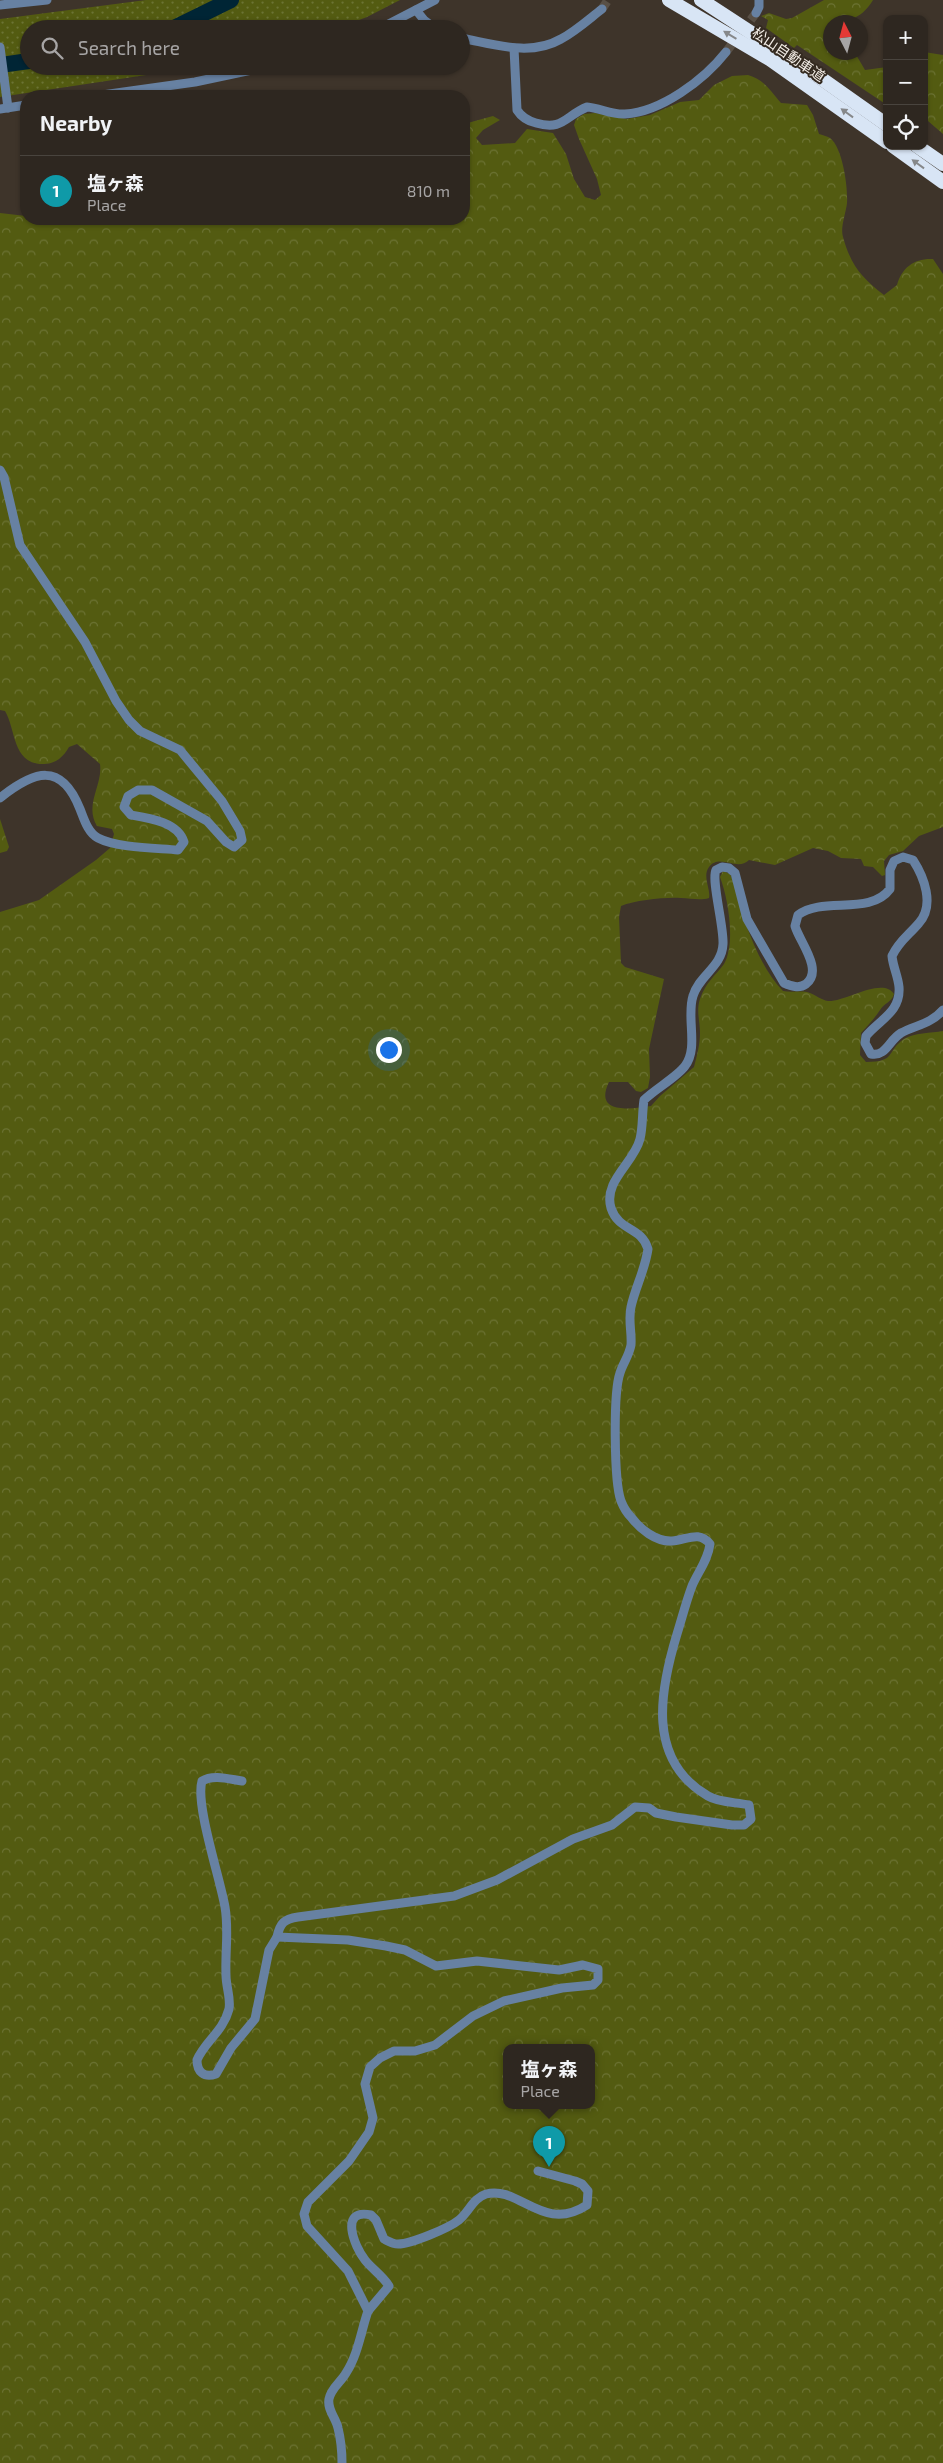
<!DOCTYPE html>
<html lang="en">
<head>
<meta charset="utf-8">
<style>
	body { margin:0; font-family:"Exo 2","Noto Sans JP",sans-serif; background:#362f29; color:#f1f3f6 }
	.controls { position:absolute; right:15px; top:15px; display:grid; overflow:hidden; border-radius:10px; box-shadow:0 1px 4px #0004 }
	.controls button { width:45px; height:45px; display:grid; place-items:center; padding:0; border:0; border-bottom:1px solid #49443e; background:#2e2720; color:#f1f3f6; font:25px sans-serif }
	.compass { position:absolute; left:823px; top:15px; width:45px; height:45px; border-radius:50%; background:#2e2720; box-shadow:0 1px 4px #0004; rotate:354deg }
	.you { position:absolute; left:388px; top:1049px; width:18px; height:18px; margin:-12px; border:4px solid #fff; border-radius:50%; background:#1a73e8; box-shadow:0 0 0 8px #1a73e833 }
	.badge { display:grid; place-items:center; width:32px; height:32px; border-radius:50%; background:#d6ab8b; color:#fff; font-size:16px; font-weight:700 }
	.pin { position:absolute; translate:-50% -41px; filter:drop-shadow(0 1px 2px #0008) }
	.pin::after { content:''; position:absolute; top:26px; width:18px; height:15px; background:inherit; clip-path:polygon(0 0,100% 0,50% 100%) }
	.popup { position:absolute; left:503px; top:2044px; width:92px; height:65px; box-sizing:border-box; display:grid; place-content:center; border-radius:10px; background:#2e2720; filter:drop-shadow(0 1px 4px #0005); font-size:16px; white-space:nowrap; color:#a7a5a5 }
	.popup b { font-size:19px; color:#f1f3f6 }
	.popup::after { content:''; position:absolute; left:50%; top:100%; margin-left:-10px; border:10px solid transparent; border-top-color:#2e2720 }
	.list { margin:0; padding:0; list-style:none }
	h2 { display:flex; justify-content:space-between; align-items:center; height:65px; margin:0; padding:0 20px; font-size:21px }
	h2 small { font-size:16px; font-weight:400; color:#a7a5a5 }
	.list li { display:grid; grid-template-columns:32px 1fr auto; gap:15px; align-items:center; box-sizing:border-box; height:70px; padding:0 20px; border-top:1px solid #49443e }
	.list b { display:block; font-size:19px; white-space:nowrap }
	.list p { margin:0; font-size:16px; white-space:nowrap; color:#a7a5a5 }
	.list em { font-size:16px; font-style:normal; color:#a7a5a5 }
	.icon { flex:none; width:28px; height:28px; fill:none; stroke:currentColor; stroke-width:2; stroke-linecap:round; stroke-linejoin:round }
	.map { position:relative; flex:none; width:943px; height:2463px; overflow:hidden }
	.search { position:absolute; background:#2e2720; box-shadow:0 1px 4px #0004; left:20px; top:20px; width:450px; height:55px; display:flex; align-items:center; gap:12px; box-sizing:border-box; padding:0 18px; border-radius:28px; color:#a7a5a5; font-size:19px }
	.panel { position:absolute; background:#2e2720; box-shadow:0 1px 4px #0004; left:20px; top:90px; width:450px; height:135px; border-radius:20px }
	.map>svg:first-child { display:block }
</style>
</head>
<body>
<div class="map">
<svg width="943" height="2463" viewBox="0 0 943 2463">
	<defs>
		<pattern id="grass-dots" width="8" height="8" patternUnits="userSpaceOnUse" patternTransform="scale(1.25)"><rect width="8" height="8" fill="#535b11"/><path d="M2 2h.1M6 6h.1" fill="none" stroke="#6c7334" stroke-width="1.8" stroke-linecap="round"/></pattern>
		<pattern id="forest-crowns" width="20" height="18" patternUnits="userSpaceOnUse" patternTransform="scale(1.25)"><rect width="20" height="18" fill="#535b11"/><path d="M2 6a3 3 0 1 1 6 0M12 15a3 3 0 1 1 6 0" fill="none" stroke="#6c7334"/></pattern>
	</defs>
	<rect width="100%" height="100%" fill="#3e342a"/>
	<path fill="url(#grass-dots)" d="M146,0H400L367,17L335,29H29V66H206L0,97V19Z"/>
	<g fill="url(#forest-crowns)" fill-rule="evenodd">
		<path d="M824,0H873C863,17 850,22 830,22L828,38L830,52L838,55L855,53L865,70L887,67V105L797,45L794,48L766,28L768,20L761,16L769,13L786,19L792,18Z"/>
		<path d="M924,52L943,55V134L928,121L924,126Z"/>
		<path d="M748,75C765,80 770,91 781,103L807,105L813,115L819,134C822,135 827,136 830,138C843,148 848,188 847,203C846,213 840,228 843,237C851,266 862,278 884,295L897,285C902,267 915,258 933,259L943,274V827L919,836L903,851L889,855L884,861L885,875L882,876L873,867L864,866L861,859L841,858L828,851L813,848L775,865L749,860C737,872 720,853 709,867C702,876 711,889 709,898C699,901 691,898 681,898C665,897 636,900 621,906L619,917L621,963L625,967L664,979L649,1049L650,1077L648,1088L641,1092L636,1091L628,1082H609C593,1115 632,1109 651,1106L660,1096L694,1067C697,1056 700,1044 700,1033C700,1021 696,1011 700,999C706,982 715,976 724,964C736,943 728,898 720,877L723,871L730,874L733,880C742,915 757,965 783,991C792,993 803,990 810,993C816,995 821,1000 828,1001C845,1002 883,976 894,994C892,1002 884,1003 880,1010C875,1018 868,1025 861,1033L860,1055L866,1062C897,1062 886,1051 904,1039C913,1033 932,1033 943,1031V2463H0V912L39,900L96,860L110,848L114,834L112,829L97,826C84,805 103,785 100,764L77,744L69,747C64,756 56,764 44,764C12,765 16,729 5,711L0,710V213L26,216V219H464V124L493,116L500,120L483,130L476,138L482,145L515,143L527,129L553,133L566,154L574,179L585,197L595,200L601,195L597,179L579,139L574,125L576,119L584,114L595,113L627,119L650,115L680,102L699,100L714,85L732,76ZM506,2048H592V2106H506Z"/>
		<path d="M338,90H357L373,96H319Z"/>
		<path d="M0,819L9,847L7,851L0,853Z"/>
	</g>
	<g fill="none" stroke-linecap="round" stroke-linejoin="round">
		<g stroke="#002535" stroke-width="16">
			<path d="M172,29L231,0"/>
			<path d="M0,65L29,61"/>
		</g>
		<g stroke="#595046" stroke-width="9" stroke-dasharray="9 4.5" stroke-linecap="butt">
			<path d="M602,9L608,0"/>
			<path d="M726,52L756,13"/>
		</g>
		<g stroke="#6781a2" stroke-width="9">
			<path d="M0,5L47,0"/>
			<path d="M416,10L424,20L436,29"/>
			<path d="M756,13L759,7V0"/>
			<path d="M379,29L435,0"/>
			<path d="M461,38C494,44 530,57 561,39C576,31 589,19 602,9"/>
			<path d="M0,47L8,108"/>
			<path d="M514,48L517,110C522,118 528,121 536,123C563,131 565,116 587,107C600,108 612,115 625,114C661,112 704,80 726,52"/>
			<path d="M95,96L195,82L271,66"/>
			<path d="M0,109L26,105"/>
			<path d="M0,470L4,477L20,545L85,642L116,701L129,720L140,731L180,750L222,801L240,831L242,840L234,847L226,842L207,821L152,790H138L128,796L124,807L131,815C149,818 178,822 184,842L178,850C156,848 117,848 98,838C88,833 84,819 80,809C61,761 34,771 0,798"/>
			<path d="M242,1781C229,1779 213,1774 202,1781C195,1804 220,1878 225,1907C229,1930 225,1952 226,1975C226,1987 231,1998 229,2009C223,2032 205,2041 197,2060C197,2072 204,2078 216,2074L231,2048L255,2019L269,1950L277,1937"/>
			<path d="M368,2311L389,2286C383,2276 372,2269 365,2260C354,2246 339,2208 371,2215L376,2220L384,2239C388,2241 393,2244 398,2244C411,2244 449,2228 459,2220C469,2212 473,2198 486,2194C519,2185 543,2234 587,2205L588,2191L582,2184L575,2181L538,2171"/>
			<path d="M342,2463C342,2451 341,2440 338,2428C336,2418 327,2410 329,2399C331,2388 341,2382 346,2373C358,2355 361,2331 368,2311L348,2271L307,2226L304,2214L308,2202L349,2161L369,2132L373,2118L365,2084L370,2067L380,2058L394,2051H415L435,2045L473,2016L504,2001L562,1988L593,1985L598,1980V1969L583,1965L559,1970L477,1961L436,1966L405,1950L386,1946L348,1940L277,1937C280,1923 284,1919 298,1917L454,1896L497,1880L573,1839L612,1825L635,1807L649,1808L656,1813L676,1817L732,1825H744L751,1819L749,1805C736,1802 720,1803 708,1796C646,1760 660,1690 677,1634C682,1618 686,1602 692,1586C698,1572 708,1560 710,1544C699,1530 687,1540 672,1541C656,1542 640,1529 631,1517C627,1513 623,1506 621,1501C614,1482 613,1393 620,1373C623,1363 629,1356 631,1345C632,1332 628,1320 631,1307C635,1288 645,1270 648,1249C641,1226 619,1232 611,1208C603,1181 634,1163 640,1139C643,1127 642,1113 644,1100C655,1089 677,1077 685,1066C699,1048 686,1017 693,996C699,975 722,967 723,944C724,926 711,880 716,870L722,867L729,868L735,873L747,919L784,983C791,986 799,989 806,984C824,970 799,941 795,926L798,915C823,896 870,916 890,889V870L894,861L903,857L913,860C924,877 935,905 919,923C909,935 899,941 892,956C893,967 898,976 899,987C901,1012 879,1020 866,1036L865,1043L871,1054C886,1057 889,1040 901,1033C916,1025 931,1024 943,1010"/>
		</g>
		<g stroke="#d8e5f5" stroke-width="14">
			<path d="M669,0L771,60L887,142"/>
			<path d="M701,0L819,77L887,125"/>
			<path d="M893,146L943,182"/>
			<path d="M917,146L943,164"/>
		</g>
	</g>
	<defs><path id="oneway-solid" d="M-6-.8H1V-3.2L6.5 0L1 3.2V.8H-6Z" transform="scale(1.25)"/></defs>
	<g fill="#86888a">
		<use href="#oneway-solid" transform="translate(730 35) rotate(-149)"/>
		<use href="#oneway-solid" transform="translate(847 113) rotate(-144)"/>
		<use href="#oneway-solid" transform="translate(918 164) rotate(-144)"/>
	</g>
	<g text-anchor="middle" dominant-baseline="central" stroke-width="4" stroke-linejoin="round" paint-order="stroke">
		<g font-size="14" fill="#f4eee7" stroke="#342a20">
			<text transform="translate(789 54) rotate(34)">松山自動車道</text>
		</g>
	</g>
</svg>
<div class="controls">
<button>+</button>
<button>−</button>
<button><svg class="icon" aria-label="locate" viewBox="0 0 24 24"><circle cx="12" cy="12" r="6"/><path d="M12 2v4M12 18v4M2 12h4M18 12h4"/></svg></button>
</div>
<svg class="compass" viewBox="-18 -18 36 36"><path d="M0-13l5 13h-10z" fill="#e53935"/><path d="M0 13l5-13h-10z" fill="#a7a5a5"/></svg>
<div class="you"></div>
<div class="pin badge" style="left:549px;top:2167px;background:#0f9aa8">1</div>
<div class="popup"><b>塩ヶ森</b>Place</div>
<div class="search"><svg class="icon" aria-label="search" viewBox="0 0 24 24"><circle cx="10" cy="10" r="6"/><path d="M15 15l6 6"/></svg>Search here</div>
<section class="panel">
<h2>Nearby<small></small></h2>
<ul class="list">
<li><span class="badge" style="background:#0f9aa8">1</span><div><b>塩ヶ森</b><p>Place</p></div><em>810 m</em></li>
</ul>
</section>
</div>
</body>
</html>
